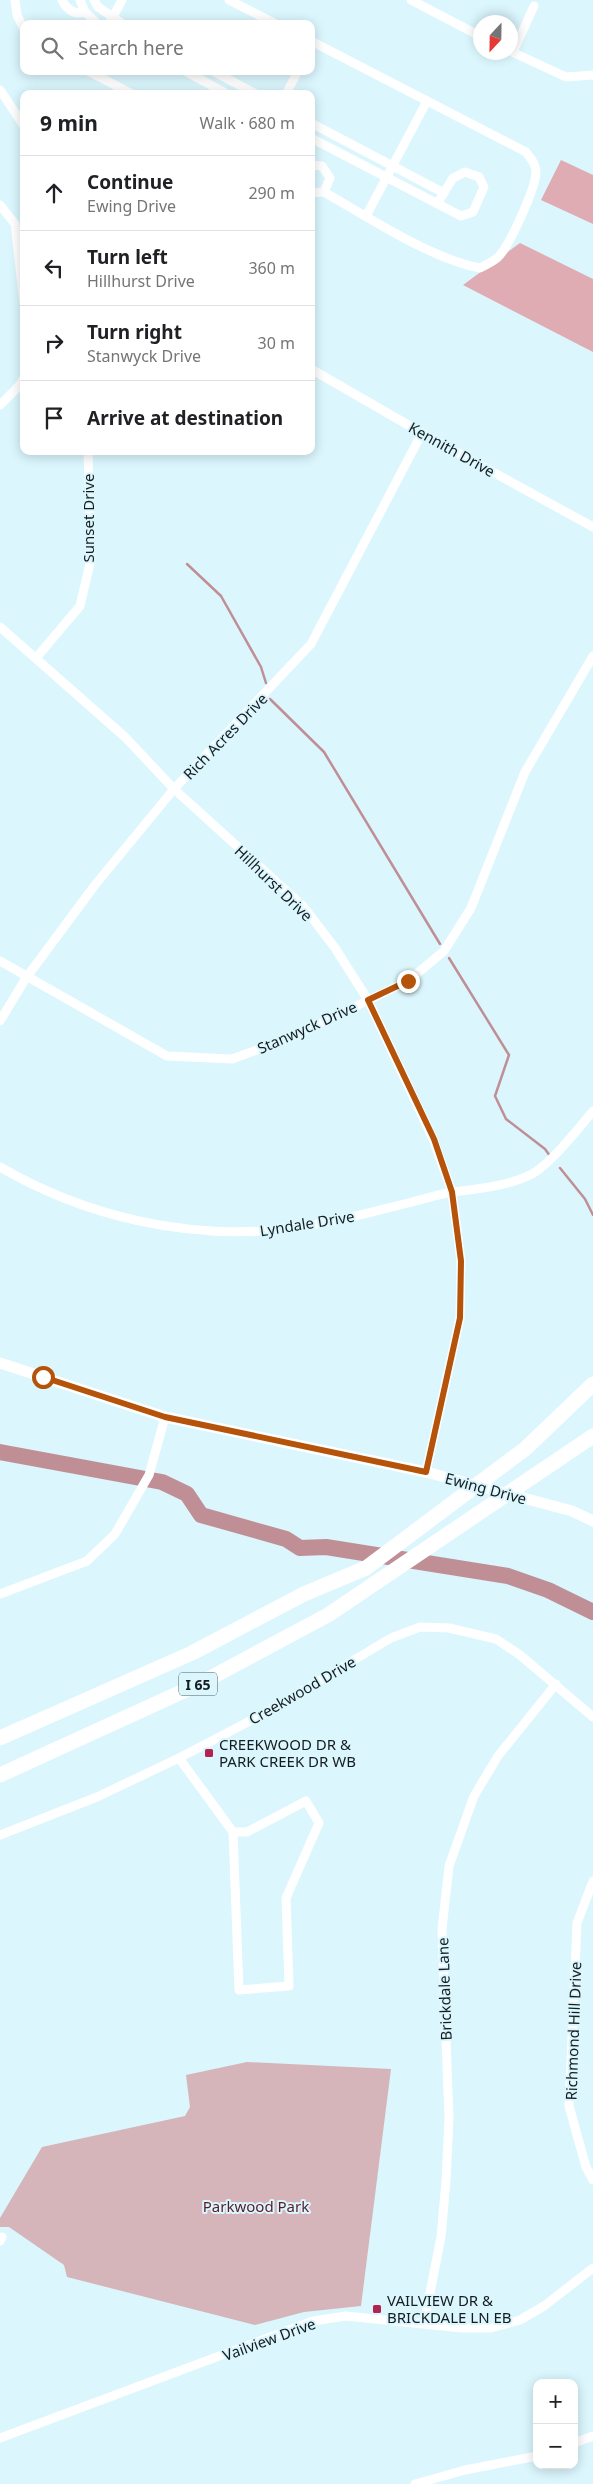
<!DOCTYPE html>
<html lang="en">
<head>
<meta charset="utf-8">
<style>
	body { margin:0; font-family:"Noto Sans",sans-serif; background:#f2f2f2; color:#202124 }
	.controls { position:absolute; right:15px; bottom:15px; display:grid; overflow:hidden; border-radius:10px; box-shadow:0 2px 12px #0003 }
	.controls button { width:45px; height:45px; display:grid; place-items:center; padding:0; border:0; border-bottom:1px solid #e0e0e0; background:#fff; color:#202124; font:25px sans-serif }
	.compass { position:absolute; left:473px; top:15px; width:45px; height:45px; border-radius:50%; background:#fff; box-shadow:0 2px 12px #0003; rotate:202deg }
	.stop { position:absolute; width:15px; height:15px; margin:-11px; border:4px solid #b45309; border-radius:50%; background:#fff }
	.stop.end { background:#b45309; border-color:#fff; box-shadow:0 1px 5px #0008 }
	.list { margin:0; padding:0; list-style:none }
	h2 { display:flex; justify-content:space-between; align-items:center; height:65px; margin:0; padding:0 20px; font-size:21px }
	h2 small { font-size:16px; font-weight:400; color:#757577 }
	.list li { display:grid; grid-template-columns:32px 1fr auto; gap:15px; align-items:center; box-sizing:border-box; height:75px; padding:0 20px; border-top:1px solid #e0e0e0 }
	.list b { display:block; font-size:19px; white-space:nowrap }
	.list p { margin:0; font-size:16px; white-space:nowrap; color:#757577 }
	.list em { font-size:16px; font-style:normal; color:#757577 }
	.icon { flex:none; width:28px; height:28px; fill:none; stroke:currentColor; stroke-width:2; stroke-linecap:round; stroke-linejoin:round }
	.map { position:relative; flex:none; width:593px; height:2484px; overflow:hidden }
	.search { position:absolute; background:#fff; box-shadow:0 2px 12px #0003; left:20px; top:20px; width:295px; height:55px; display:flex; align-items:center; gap:12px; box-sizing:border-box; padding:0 18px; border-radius:10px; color:#757577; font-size:19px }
	.panel { position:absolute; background:#fff; box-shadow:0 2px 12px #0003; left:20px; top:90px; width:295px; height:365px; border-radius:10px }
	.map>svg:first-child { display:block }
</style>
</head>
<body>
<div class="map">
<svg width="593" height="2484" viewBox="0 0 593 2484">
	<rect width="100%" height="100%" fill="#dbf6fd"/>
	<path fill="#d5b5b9" d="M247,2062L391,2069L361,2306L304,2312L255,2325L67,2277L64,2265L9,2227H0V2218L42,2147L185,2116L190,2107L186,2075Z"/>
	<g fill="#dfacb3">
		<path d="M561,160L593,175V224L541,200Z"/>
		<path d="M520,243L593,279V352L463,285Z"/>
	</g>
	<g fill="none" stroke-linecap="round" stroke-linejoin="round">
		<g stroke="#c08f96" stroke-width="2.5">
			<path d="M187,564L221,596L261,667L266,683"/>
			<path d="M270,699L324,752L440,944"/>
			<path d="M449,958L509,1055L495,1096L506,1119L545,1149L550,1156"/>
			<path d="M560,1168L585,1199L593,1215"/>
		</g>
		<path stroke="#c08f96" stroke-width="16" d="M0,1452L162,1482L187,1494L201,1515L286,1539L300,1548L326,1547L508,1576L548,1590L593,1612"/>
		<g stroke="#fff" stroke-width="9">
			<path d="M15,0L17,15L24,29"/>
			<path d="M62,0C67,10 74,15 85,12"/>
			<path d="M80,0L85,12L98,24"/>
			<path d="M94,0L98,7L123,24"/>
			<path d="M229,0L276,24"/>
			<path d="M411,0L480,36"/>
			<path d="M109,24L122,0"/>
			<path d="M311,41L526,152C531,159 536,164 536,173C535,189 509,248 497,258C492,262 486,265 480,268C431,259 368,217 324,192"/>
			<path d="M510,51L566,77L593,75"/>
			<path d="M513,52L534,6"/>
			<path d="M88,71L132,94"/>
			<path d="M185,71L227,94"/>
			<path d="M213,71L256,94"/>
			<path d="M0,90L24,126"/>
			<path d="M286,94L298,71"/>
			<path d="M311,123L444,193"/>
			<path d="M311,138L461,216L473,212L484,187L479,177L465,172L453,178L437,204"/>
			<path d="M311,165L322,166L330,178L324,192L311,193"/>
			<path d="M0,205L15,224L24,303"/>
			<path d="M366,216L427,101"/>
			<path d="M311,369L422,433L593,527"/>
			<path d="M0,405L19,386L24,378"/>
			<path d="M0,627L125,737L174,789L303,906L335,948L368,1000L433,1139L452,1192L461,1261L460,1318L426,1472"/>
			<path d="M36,658L80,606L91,559L88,451"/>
			<path d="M0,961L167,1056L232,1059L290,1038L408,981L444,951L471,908L525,772L593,656"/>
			<path d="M0,1021L26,978L95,885L174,789L311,644L422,433"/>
			<path d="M0,1167C86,1217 188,1240 287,1229C329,1224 371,1212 412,1202C425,1199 439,1194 453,1192C478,1189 507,1186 530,1175C549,1166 579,1128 593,1111"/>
			<path d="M0,1594L87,1561L115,1534L149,1475L165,1417"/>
			<path d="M179,1758L233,1832L239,1990L289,1986L286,1898L319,1823L306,1801L247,1832H233"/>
			<path d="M0,1835L97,1797L179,1758L265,1713L391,1638L420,1627L449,1628L496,1639L520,1655L593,1717"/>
			<path d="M593,1881L577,1923L569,2106L586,2167L593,2180"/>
			<path d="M0,2241L2,2237"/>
			<path d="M424,2323L441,2237L446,2181L449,2119L442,1929L449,1866L474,1796L498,1756L556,1684"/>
			<path d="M0,2438L313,2321L346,2316L462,2328H491L520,2320L544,2306L593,2268"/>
			<path d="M574,2443L593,2436"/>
			<path d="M415,2484L465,2470L537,2456"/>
		</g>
		<path stroke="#fff" stroke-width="11" d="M0,1363L165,1417L426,1472L572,1511L593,1521"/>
		<g stroke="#fff" stroke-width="15">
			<path d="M0,1738L192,1653L304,1594L366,1568L525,1449L593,1384"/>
			<path d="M0,1775L199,1684L328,1615L593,1436"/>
		</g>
	</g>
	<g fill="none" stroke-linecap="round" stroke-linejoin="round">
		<path stroke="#b45309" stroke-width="6" d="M43,1377L165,1417L426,1472L460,1318L461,1261L452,1192L434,1139L368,1000L408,981"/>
	</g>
	<g fill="#b4234f" stroke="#dbf6fd" stroke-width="2">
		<rect x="204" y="1748" width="10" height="10" rx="2.5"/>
		<rect x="372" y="2304" width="10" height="10" rx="2.5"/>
	</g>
	<g text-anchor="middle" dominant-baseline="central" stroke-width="4" stroke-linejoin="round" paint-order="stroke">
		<rect fill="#dbf6fd" stroke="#505e62" stroke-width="1" x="179" y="1672.5" width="38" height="23" rx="4"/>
		<g font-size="14" font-weight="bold" fill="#141d20">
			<text x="198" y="1684">I 65</text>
		</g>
		<g font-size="15" fill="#141d20" stroke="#dbf6fd">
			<text transform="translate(452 449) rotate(29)">Kennith Drive</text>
			<text transform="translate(88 518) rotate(-90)">Sunset Drive</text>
			<text transform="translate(225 736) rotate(-46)">Rich Acres Drive</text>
			<text transform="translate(274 883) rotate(44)">Hillhurst Drive</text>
			<text transform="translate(307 1027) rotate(-24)">Stanwyck Drive</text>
			<text transform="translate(307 1223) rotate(-9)">Lyndale Drive</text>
			<text transform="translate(486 1488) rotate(15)">Ewing Drive</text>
			<text transform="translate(302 1690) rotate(-30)">Creekwood Drive</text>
			<text transform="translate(444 1989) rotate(-92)">Brickdale Lane</text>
			<text transform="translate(573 2031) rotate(-88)">Richmond Hill Drive</text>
			<text transform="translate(269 2339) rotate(-20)">Vailview Drive</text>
		</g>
		<g font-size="15" fill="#141d20" stroke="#dbf6fd" text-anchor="start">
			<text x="219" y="1744">CREEKWOOD DR &amp;<tspan x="219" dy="17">PARK CREEK DR WB</tspan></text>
			<text x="387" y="2300">VAILVIEW DR &amp;<tspan x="387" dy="17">BRICKDALE LN EB</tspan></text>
		</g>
		<g font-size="15" fill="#581b29" stroke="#dbf6fd">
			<text x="256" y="2206">Parkwood Park</text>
		</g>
	</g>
</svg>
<div class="controls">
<button>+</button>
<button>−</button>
</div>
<svg class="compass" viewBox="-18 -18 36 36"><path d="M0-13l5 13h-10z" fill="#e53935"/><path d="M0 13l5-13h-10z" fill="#757577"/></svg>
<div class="stop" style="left:43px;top:1377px"></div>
<div class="stop end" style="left:408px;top:981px"></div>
<div class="search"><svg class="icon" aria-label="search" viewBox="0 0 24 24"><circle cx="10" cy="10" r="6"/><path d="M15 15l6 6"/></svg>Search here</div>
<section class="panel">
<h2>9 min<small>Walk · 680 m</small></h2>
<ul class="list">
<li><svg class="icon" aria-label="ahead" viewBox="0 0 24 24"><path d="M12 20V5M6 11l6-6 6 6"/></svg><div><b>Continue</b><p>Ewing Drive</p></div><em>290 m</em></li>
<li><svg class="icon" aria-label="left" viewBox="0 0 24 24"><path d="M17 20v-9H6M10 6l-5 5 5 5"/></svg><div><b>Turn left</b><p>Hillhurst Drive</p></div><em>360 m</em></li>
<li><svg class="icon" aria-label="right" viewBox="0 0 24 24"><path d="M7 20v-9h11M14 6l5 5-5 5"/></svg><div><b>Turn right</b><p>Stanwyck Drive</p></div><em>30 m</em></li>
<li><svg class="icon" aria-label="arrive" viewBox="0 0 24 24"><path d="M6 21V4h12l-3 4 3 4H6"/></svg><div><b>Arrive at destination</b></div></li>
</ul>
</section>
</div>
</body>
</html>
